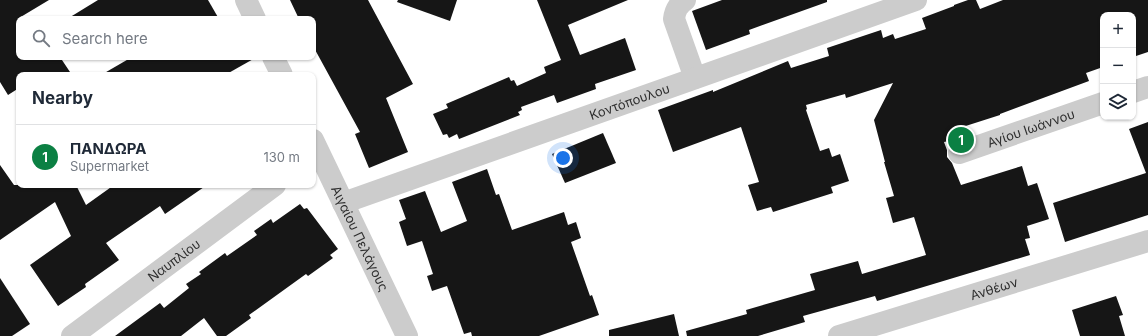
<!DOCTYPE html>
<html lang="en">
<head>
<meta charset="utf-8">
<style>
	body { margin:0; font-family:Inter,sans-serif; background:#f2f2f3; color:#1f2937 }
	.controls { position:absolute; right:12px; top:12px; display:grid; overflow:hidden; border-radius:8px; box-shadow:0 1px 3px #0004 }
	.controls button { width:36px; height:36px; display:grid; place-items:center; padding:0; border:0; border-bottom:1px solid #e0e1e3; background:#fff; color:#1f2937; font:20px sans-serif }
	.you { position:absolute; left:563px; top:158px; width:14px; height:14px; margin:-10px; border:3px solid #fff; border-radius:50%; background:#1a73e8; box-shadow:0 0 0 6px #1a73e833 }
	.badge { display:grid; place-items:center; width:26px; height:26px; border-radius:50%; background:#0b8043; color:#fff; font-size:13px; font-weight:700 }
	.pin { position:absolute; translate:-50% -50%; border:2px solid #fff; box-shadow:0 1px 4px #0006 }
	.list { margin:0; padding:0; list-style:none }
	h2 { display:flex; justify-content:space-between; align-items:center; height:52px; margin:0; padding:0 16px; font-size:17px }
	h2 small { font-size:13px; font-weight:400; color:#747a83 }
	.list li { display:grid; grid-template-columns:26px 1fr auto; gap:12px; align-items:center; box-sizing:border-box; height:64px; padding:0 16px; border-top:1px solid #e0e1e3 }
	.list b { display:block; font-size:15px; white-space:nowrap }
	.list p { margin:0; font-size:13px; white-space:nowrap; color:#747a83 }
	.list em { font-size:13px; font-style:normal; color:#747a83 }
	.icon { flex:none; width:22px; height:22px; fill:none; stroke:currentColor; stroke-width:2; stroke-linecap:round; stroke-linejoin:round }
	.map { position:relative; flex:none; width:1148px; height:336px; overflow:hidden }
	.search { position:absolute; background:#fff; box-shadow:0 1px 3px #0004; left:16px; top:16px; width:300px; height:44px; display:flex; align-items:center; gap:10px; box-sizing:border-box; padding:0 14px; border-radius:8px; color:#747a83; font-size:15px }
	.panel { position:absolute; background:#fff; box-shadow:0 1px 3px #0004; left:16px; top:72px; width:300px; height:116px; border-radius:8px }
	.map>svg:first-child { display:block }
</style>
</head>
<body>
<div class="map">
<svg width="1148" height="336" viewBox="0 0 1148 336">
	<rect width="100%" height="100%" fill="#fff"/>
	<g fill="#161616">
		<path d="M0,0H49L19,18V57H60L72,75H19V88L8,95L0,82Z"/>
		<path d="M98,0H208L219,19H67Z"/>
		<path d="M290,0H368L413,84L386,98L408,152L369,168L355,134L360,132L313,46V19H299Z"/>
		<path d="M398,0H457L450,21L397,2Z"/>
		<path d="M537,0H628L568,25L580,55L625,38L636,70L595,84L596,89L557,103L554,95L521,107L522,110L518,112L520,115L459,139L457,134L449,138L447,134L443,135L433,114L448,108L446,104L509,77L511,81L514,80L517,86L546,73L544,67L561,60Z"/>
		<path d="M722,0H827V2L749,30L750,34L706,50L692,11Z"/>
		<path d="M968,0H976L980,9L1003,0H1148V52L1133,57V15H1103V67L1086,73L1089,81L1000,114V115L950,131L953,140L944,142L947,150V157L952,163L961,185L1022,166L1028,186L1037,183L1049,219L1027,226L1030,238L1025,239L1030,255L877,301L875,296L803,316L805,322L758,336H687L686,331L747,314L746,310L815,290L810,274L858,261L862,274L926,255L914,217L893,223L886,198L894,196L884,162H885L874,120L893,83L846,98L845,94L806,105L807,109L806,110L820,151L829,148L832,157L840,154L849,181L831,187L833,193L773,212L771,207L757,211L748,185L759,182L741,127L673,152L658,110L713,90V92L788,61L791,68L829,56L827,48L881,30L883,38L893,34L895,39L926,29L922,18L954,6V5Z"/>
		<path d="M132,57H257L225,75H101Z"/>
		<path d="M1148,122V215L1065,242L1053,203L1146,173L1129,129Z"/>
		<path d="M603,133L616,163L565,183L552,154Z"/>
		<path d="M0,165L14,185H80L77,187L86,205L114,185H207L165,214L160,206L106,243L119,260L85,284L86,287L58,306L30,265L71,236L55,202L0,240Z"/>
		<path d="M487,169L496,195L499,194L512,230L564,212L568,225L576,222L581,238L571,242L590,296L592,295L599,315L539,336H472L471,332L464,334L447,286L432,291L427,276L433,274L422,241L407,246L399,222L406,219L399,200L425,191L441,232L467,221L452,182Z"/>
		<path d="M300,204L304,209L307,208L338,249L330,255L333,258L308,276L306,274L249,315L251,318L226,336H217L204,318L181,336H115L160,303L164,308L189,288L186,284L201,274L199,272L225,253L227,256L257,235L254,231L271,219L273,223Z"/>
		<path d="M0,278L30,324L12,336H0Z"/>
		<path d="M1116,296L1123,315L1119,316L1125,336H1080L1072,310Z"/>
		<path d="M674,314L679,336H609V330Z"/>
	</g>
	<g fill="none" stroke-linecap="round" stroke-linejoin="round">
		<g stroke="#ccc" stroke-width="22">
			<path d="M246,0L255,19"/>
			<path d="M685,0C678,5 675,10 674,19L695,78"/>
			<path d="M273,57L282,75"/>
			<path d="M1133,92L1148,87"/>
			<path id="s1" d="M313,140L407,336"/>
			<path id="s2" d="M959,153L1103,103"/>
			<path id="s3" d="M343,203L916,0"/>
			<path id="s4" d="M72,336L275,185"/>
			<path id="s5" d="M839,336L1148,241"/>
		</g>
	</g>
	<g text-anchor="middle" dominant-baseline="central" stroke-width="4" stroke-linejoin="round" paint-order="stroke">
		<g font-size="13" fill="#2f2f2f" stroke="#fff">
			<text stroke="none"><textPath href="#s3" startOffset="304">Κοντόπουλου</textPath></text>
			<text stroke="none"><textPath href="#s2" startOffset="76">Αγίου Ιωάννου</textPath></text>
			<text stroke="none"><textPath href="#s1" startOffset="109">Αιγαίου Πελάγους</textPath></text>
			<text stroke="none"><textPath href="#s4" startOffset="127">Ναυπλίου</textPath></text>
			<text stroke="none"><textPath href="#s5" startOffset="162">Ανθέων</textPath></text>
		</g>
	</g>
</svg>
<div class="controls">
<button>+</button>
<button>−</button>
<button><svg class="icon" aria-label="layers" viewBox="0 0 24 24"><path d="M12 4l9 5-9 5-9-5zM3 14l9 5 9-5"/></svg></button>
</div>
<div class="you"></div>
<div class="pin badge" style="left:961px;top:140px">1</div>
<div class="search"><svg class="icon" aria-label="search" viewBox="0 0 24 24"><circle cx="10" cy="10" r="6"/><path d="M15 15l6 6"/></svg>Search here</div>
<section class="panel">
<h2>Nearby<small></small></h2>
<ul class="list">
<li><span class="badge">1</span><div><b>ΠΑΝΔΩΡΑ</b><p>Supermarket</p></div><em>130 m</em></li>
</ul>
</section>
</div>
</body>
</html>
